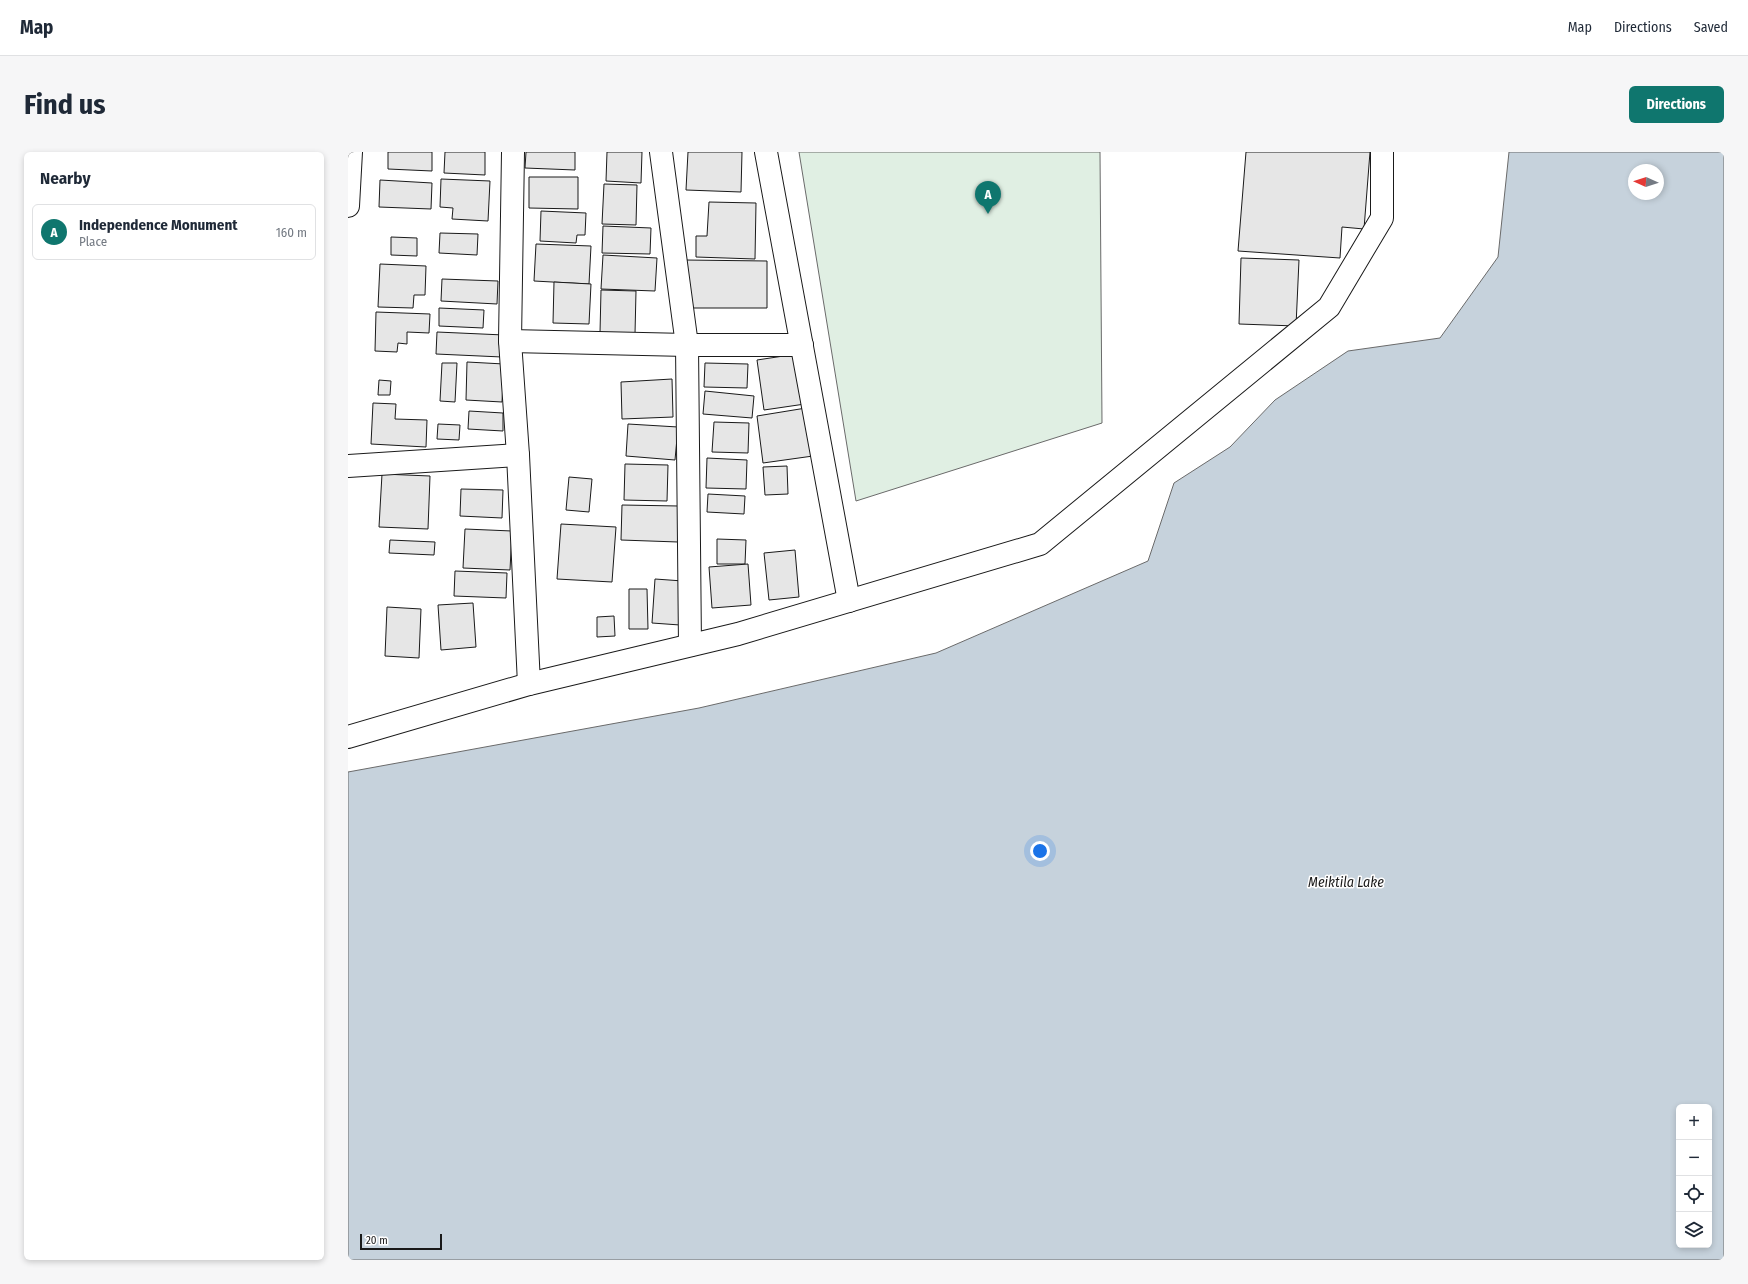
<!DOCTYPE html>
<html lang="en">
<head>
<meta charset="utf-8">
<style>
	body { margin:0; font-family:"Fira Sans Condensed",sans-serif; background:#f6f6f7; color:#1f2937 }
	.controls { position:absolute; right:12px; bottom:12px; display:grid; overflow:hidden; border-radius:6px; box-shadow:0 2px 6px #0003 }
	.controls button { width:36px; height:36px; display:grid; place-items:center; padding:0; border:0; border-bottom:1px solid #e0e1e3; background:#fff; color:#1f2937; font:20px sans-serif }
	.compass { position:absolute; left:1280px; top:12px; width:36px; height:36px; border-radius:50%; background:#fff; box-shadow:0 2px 6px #0003; rotate:273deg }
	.scale { position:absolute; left:12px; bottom:10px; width:82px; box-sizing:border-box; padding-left:4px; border:2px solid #1a1a1a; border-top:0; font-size:11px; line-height:14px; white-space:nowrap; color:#1a1a1a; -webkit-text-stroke:3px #fff; paint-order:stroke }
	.you { position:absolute; left:692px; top:699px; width:14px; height:14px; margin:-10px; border:3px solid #fff; border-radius:50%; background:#1a73e8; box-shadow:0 0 0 6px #1a73e833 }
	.badge { display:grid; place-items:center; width:26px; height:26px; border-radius:50%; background:#0f766e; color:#fff; font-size:13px; font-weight:700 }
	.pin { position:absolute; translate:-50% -33px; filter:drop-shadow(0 1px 2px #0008) }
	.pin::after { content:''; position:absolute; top:21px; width:14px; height:12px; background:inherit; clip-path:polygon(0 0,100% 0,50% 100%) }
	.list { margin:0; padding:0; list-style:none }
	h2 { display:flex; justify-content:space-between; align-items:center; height:52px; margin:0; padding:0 16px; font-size:17px }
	h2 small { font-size:13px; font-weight:400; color:#747a83 }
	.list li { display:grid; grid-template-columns:26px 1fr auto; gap:12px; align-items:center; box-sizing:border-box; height:56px; margin:0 8px 8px; padding:0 8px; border:1px solid #e0e1e3; border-radius:6px }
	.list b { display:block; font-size:15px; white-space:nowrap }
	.list p { margin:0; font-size:13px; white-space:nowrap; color:#747a83 }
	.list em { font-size:13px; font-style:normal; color:#747a83 }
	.icon { flex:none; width:22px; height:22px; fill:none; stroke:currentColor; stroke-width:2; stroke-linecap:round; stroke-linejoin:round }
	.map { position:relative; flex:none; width:1376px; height:1108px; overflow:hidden; border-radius:6px }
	header { display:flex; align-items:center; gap:24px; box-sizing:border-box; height:56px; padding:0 20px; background:#fff; border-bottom:1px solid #e0e1e3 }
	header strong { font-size:19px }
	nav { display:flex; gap:22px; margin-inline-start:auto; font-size:14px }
	.intro { display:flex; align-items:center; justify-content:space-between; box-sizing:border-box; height:96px; padding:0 24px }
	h1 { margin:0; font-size:28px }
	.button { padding:10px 18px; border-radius:6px; background:#0f766e; color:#fff; font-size:14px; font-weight:700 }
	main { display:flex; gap:24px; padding:0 24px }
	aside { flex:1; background:#fff; border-radius:6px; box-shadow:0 2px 6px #0003 }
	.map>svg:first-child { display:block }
</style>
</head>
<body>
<header>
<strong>Map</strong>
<nav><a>Map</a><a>Directions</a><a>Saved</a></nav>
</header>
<div class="intro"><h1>Find us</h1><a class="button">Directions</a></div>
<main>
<aside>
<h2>Nearby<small></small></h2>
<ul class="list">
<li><span class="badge">A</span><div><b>Independence Monument</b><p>Place</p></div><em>160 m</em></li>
</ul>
</aside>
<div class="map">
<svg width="1376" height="1108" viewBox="0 0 1376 1108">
	<rect width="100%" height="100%" fill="#fff"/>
	<path fill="#e0efe3" stroke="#6a6a6a" d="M451,0H752L754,271L508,349Z"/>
	<path fill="#c6d2dc" stroke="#6a6a6a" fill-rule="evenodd" d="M1161,0H1376V1108H0V620L351,556L588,501L800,409L826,331L882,295L927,248L1000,199L1092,186L1150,105ZM1286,18H1310V42H1286ZM1331,955H1361V1093H1331Z"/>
	<g fill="#e6e6e6" stroke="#1a1a1a">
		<path d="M40,0H84V19L40,17Z"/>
		<path d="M97,0H137V23L96,21Z"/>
		<path d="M178,0H227V18L177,16Z"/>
		<path d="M259,0H294L293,31L258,29Z"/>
		<path d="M340,0H394L393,40L338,38Z"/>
		<path d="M898,0H1022L1016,77L994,75L992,106L890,99Z"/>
		<path d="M181,25H230V57L181,56Z"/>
		<path d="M93,27L142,29L140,69L104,67L105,56L92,55Z"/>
		<path d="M32,28L84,31L83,57L31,55Z"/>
		<path d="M256,32L289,33L288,73L254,72Z"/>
		<path d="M361,50L408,51L407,107L348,105V84H359Z"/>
		<path d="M193,59L238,61L237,83H229L228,91L192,89Z"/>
		<path d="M255,74L303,76L302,102L254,101Z"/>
		<path d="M92,81L130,82L129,103L91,101Z"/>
		<path d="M43,85L69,86V104L43,103Z"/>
		<path d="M188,92L243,94L241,132L186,129Z"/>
		<path d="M255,103L309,106L307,139L253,137Z"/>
		<path d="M893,106L951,108L948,174L891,172Z"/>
		<path d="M337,108L419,109V156H336Z"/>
		<path d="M32,112L78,114L77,143H66L65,156L30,155Z"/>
		<path d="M94,127L150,129L149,152L93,149Z"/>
		<path d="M206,130L243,132L241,172L205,171Z"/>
		<path d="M253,138L288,139L287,182L252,181Z"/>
		<path d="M91,156L136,158L135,176L91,174Z"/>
		<path d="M28,160L82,162L81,181L59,180V192L50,191L49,200L27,199Z"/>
		<path d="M89,180L156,183L154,205L88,202Z"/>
		<path d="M449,202L457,252L416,258L409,208Z"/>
		<path d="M119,210L156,212L154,250L118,248Z"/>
		<path d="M94,211H109L107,250L92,249Z"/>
		<path d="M357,211L400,212L399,236L356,235Z"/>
		<path d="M324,227L325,265L274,267L273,230Z"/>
		<path d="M31,228L43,229L42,243H30Z"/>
		<path d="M357,239L406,244L404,266L355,262Z"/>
		<path d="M25,251L48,252L47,267L79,268L78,295L23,292Z"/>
		<path d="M458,256L465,304L415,311L409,264Z"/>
		<path d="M121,259L155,261V279L120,277Z"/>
		<path d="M366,270L401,271L400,301L364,300Z"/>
		<path d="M90,272L112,273L111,288L89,287Z"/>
		<path d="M280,272L330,275L327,308L278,304Z"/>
		<path d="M359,306L399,308L398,337L358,336Z"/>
		<path d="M277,312L320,313L319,349L276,348Z"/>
		<path d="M439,314L440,342L417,343L415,315Z"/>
		<path d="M34,322L82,324L80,377L31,375Z"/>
		<path d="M221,325L244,327L241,360L218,358Z"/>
		<path d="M113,337L155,338L154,366L112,364Z"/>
		<path d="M360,342L397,344L396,362L359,360Z"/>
		<path d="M274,353L331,354L330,390L273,388Z"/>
		<path d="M213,372L268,375L264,430L209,427Z"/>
		<path d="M117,377L164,379L162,418L115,416Z"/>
		<path d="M369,387L398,388L397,412H369Z"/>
		<path d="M42,388L87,390L86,403L41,401Z"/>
		<path d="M447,398L451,445L421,448L416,401Z"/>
		<path d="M400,412L403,453L364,456L361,415Z"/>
		<path d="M107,419L159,421L158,446L106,444Z"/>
		<path d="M307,427L335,429L332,473L304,471Z"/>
		<path d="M281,437H299L300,477H281Z"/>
		<path d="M125,451L128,495L93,498L90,453Z"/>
		<path d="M39,455L73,457L71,506L37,504Z"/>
		<path d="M266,464L267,484L249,485V465Z"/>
	</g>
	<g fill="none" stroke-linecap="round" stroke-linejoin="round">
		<defs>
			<g id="minor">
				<path d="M165,0L162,189L170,303L181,532"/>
				<path d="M313,0L339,193L342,493"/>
				<path d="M418,0L501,449"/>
				<path d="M0,54L3,0"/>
				<path d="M162,189L339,193H454"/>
				<path d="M0,314L170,303"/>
				<path d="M0,585L181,532L390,482L692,392L981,155L1034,66V0"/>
			</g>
		</defs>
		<use href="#minor" stroke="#1a1a1a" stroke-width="24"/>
		<use href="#minor" stroke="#fff" stroke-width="22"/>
	</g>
	<g text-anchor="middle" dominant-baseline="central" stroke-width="3" stroke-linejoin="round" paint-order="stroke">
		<g font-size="14" font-style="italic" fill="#1a1a1a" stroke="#fff">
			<text x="998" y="730">Meiktila Lake</text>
		</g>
	</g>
</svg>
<div class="controls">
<button>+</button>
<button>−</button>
<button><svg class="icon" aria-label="locate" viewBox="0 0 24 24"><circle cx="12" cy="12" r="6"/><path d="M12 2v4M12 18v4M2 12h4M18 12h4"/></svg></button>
<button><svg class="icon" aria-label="layers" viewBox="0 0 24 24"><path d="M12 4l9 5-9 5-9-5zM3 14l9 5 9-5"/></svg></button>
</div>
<svg class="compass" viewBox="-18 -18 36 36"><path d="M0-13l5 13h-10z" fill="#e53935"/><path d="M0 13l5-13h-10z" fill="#747a83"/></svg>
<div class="scale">20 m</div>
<div class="you"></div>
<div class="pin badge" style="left:640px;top:62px">A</div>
</div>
</main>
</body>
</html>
